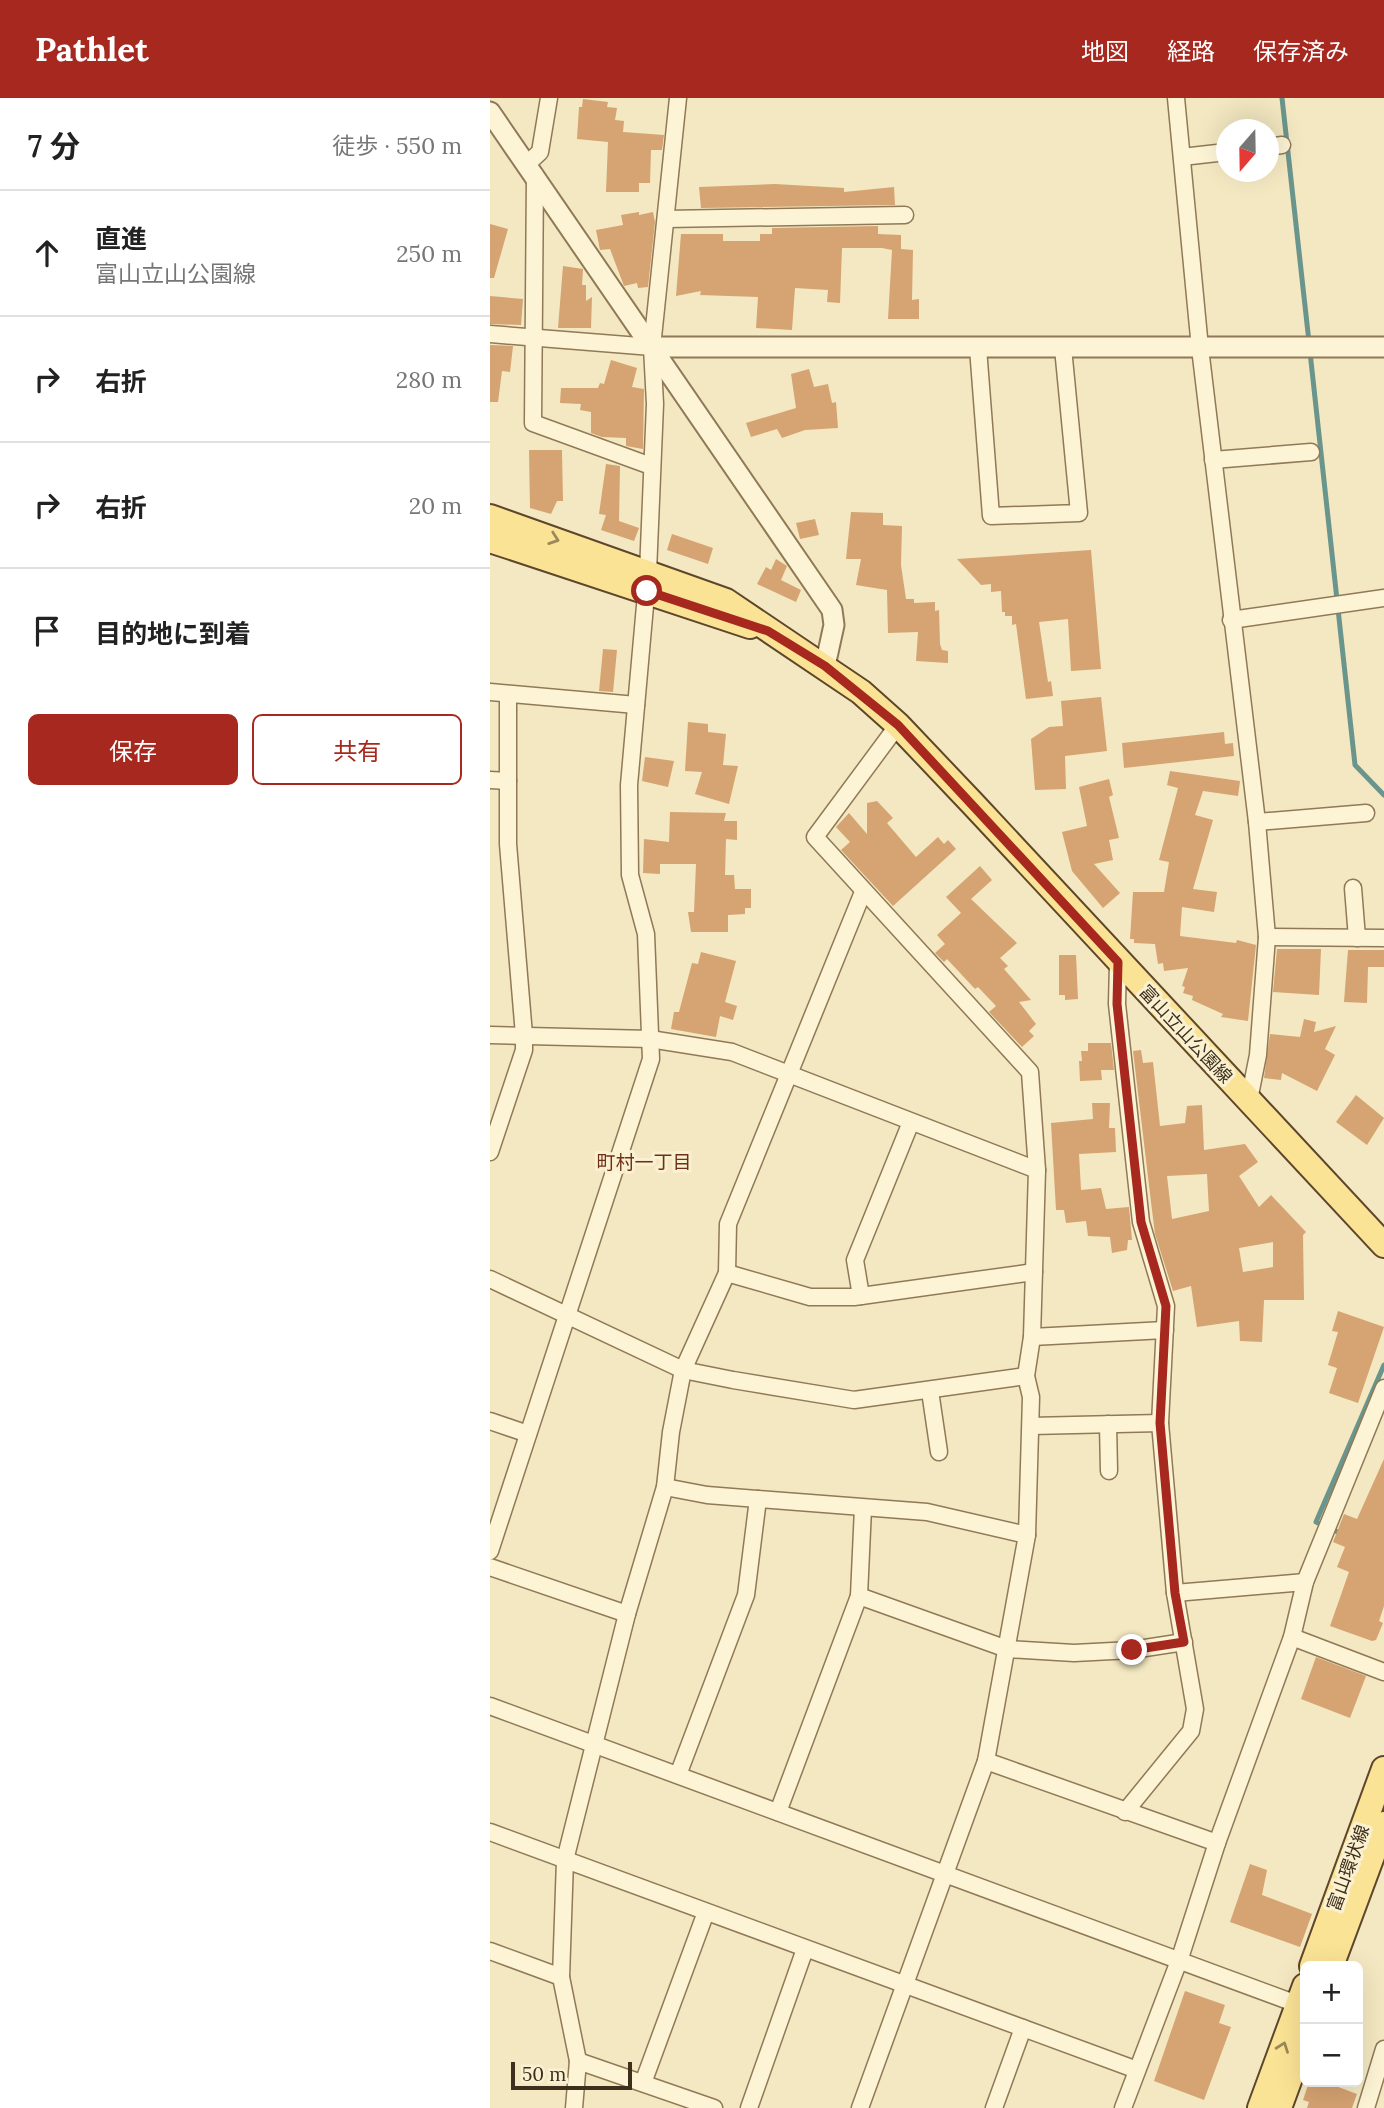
<!DOCTYPE html>
<html lang="ja">
<head>
<meta charset="utf-8">
<style>
	body { margin:0; font-family:Lora,"Noto Sans JP",serif; background:#f6f6f6; color:#222 }
	.controls { position:absolute; right:21px; bottom:21px; display:grid; overflow:hidden; border-radius:10px; box-shadow:0 7px 28px #0002 }
	.controls button { width:63px; height:63px; display:grid; place-items:center; padding:0; border:0; border-bottom:2px solid #e0e0e0; background:#fff; color:#222; font:35px sans-serif }
	.compass { position:absolute; left:726px; top:21px; width:63px; height:63px; border-radius:50%; background:#fff; box-shadow:0 7px 28px #0002; rotate:200deg }
	.scale { position:absolute; left:21px; bottom:18px; width:121px; box-sizing:border-box; padding-left:7px; border:4px solid #3d2f1c; border-top:0; font-size:19px; line-height:24px; white-space:nowrap; color:#3d2f1c; -webkit-text-stroke:5px #faf1d2; paint-order:stroke }
	.stop { position:absolute; width:21px; height:21px; margin:-16px; border:5px solid #a6281e; border-radius:50%; background:#fff }
	.stop.end { background:#a6281e; border-color:#fff; box-shadow:0 2px 7px #0008 }
	.list { margin:0; padding:0; list-style:none }
	h2 { display:flex; justify-content:space-between; align-items:center; height:91px; margin:0; padding:0 28px; font-size:30px }
	h2 small { font-size:23px; font-weight:400; color:#767676 }
	.list li { display:grid; grid-template-columns:46px 1fr auto; gap:21px; align-items:center; box-sizing:border-box; height:126px; padding:0 28px; border-top:2px solid #e0e0e0 }
	.list b { display:block; font-size:26px; white-space:nowrap }
	.list p { margin:0; font-size:23px; white-space:nowrap; color:#767676 }
	.list em { font-size:23px; font-style:normal; color:#767676 }
	.actions { display:flex; gap:14px; padding:21px 28px }
	.actions a { flex:1; padding:16px 0; border:2px solid #a6281e; border-radius:10px; text-align:center; font-size:24px; color:#a6281e }
	.actions .main { background:#a6281e; color:#fff }
	.icon { flex:none; width:38px; height:38px; fill:none; stroke:currentColor; stroke-width:2; stroke-linecap:round; stroke-linejoin:round }
	.map { position:relative; flex:none; width:894px; height:2010px; overflow:hidden }
	header { display:flex; align-items:center; gap:42px; box-sizing:border-box; height:98px; padding:0 35px; background:#a6281e; color:#fff }
	header strong { font-size:33px }
	nav { display:flex; gap:38px; margin-inline-start:auto; font-size:24px }
	main { display:flex }
	aside { flex:1; background:#fff }
	.map>svg:first-child { display:block }
</style>
</head>
<body>
<header>
<strong>Pathlet</strong>
<nav><a>地図</a><a>経路</a><a>保存済み</a></nav>
</header>
<main>
<aside>
<h2>7 分<small>徒歩 · 550 m</small></h2>
<ul class="list">
<li><svg class="icon" aria-label="ahead" viewBox="0 0 24 24"><path d="M12 20V5M6 11l6-6 6 6"/></svg><div><b>直進</b><p>富山立山公園線</p></div><em>250 m</em></li>
<li><svg class="icon" aria-label="right" viewBox="0 0 24 24"><path d="M7 20v-9h11M14 6l5 5-5 5"/></svg><div><b>右折</b></div><em>280 m</em></li>
<li><svg class="icon" aria-label="right" viewBox="0 0 24 24"><path d="M7 20v-9h11M14 6l5 5-5 5"/></svg><div><b>右折</b></div><em>20 m</em></li>
<li><svg class="icon" aria-label="arrive" viewBox="0 0 24 24"><path d="M6 21V4h12l-3 4 3 4H6"/></svg><div><b>目的地に到着</b></div></li>
</ul>
<div class="actions"><a class="main">保存</a><a>共有</a></div>
</aside>
<div class="map">
<svg width="894" height="2010" viewBox="0 0 894 2010">
	<rect width="100%" height="100%" fill="#f3e8c1"/>
	<g fill="none" stroke-linecap="round" stroke-linejoin="round">
		<g stroke="#6a958d" stroke-width="5">
			<path d="M792,0L819,244"/>
			<path d="M820,254L865,667L894,697"/>
			<path d="M852,1436L826,1424L894,1267"/>
		</g>
	</g>
	<g fill="#d6a372" fill-rule="evenodd">
		<path d="M93,1L118,4L117,9L127,10L125,22L134,23L133,34L174,37L172,52H161L160,85H149V94H116L118,44L87,41L89,9H92Z"/>
		<path d="M285,86L354,90V94L404,89L405,107L211,110L209,89Z"/>
		<path d="M149,114V117L163,114L165,124L158,189L148,190L147,185L134,188L120,151L110,152L106,132L133,127L131,117Z"/>
		<path d="M0,126L18,131L4,180H0Z"/>
		<path d="M388,128V136L411,137V151L423,152L422,202L429,201V221H398L402,152L392,150H352L350,205L337,204L338,192L305,190L302,232L266,230L268,199L210,197L211,193L186,198L191,136H233V143H270V136H282V130Z"/>
		<path d="M73,168L93,171L92,187H96V203L102,199L101,230H68Z"/>
		<path d="M0,198L33,201L31,227L0,226Z"/>
		<path d="M0,247L23,248L20,274L12,273L8,304H0Z"/>
		<path d="M121,262L147,270L142,289L154,291L153,351L136,348V340L112,339L101,335V314L90,312L91,306L70,305L71,290H108L110,285L114,286Z"/>
		<path d="M319,271L324,289L338,286L342,305L346,304L348,330L315,332L292,340L287,331L261,339L256,325L306,310L301,276Z"/>
		<path d="M39,352H72L73,403H67L61,416L40,410Z"/>
		<path d="M116,366L130,368L129,423L149,430L144,443L111,432L116,417L109,416Z"/>
		<path d="M361,414L393,415V427L412,428L411,467L416,501H424V505L445,504V513L449,512L450,546L452,552L458,553V565L426,563L428,534L398,535L397,492L366,487L371,461H356Z"/>
		<path d="M325,421L329,437L310,441L306,425Z"/>
		<path d="M182,436L223,450L218,466L177,452Z"/>
		<path d="M601,452L611,571L581,573L578,521L549,524L558,584L561,583L563,598L536,601L526,526L522,527V518H515V514H512L511,493L501,494V486L491,487L467,461Z"/>
		<path d="M286,461L297,468L291,482L311,492L306,504L267,486L276,469L281,472Z"/>
		<path d="M113,551L127,552L123,594L109,593Z"/>
		<path d="M611,599L617,653L575,658L576,691L545,692L541,641L559,629L573,628L571,603Z"/>
		<path d="M198,624L218,626V634L236,636L233,667L248,668L239,706L205,696L212,674L195,673Z"/>
		<path d="M734,634L735,646L743,645L744,658L634,670L632,645Z"/>
		<path d="M155,659L184,663L178,689L152,683Z"/>
		<path d="M680,673L750,683L748,698L713,693L705,717L723,722L703,791L727,794L724,814L692,809L690,838L746,845L747,842L766,847L758,923L731,919L733,916L702,902L703,898L693,895L695,889L692,888L698,870L674,873L673,865L668,866L665,846L644,845V841H640L643,794H674L679,764L669,762L688,690L677,687Z"/>
		<path d="M619,681L623,697L619,699L629,740L619,742L623,762L604,766L630,795L613,810L582,773L572,734L597,728L589,689Z"/>
		<path d="M387,703L403,720L397,725L426,759L448,739L454,746L458,742L466,751L403,808L351,752L360,744L346,729L359,715L377,736V705Z"/>
		<path d="M180,714L236,715L234,723H247V742L236,741L235,777H244L245,791H261V810H255V816L238,817V834H201L198,814H204L206,766H170V776L153,775L154,741L179,744Z"/>
		<path d="M490,768L502,782L481,801L527,845L510,860L518,868L514,871L541,902L529,904L546,926L539,933L544,938L532,949L499,914L506,908L488,889L485,891L457,861L454,864L445,855L455,846L447,837L471,815L456,799Z"/>
		<path d="M787,851H831L829,897L783,894Z"/>
		<path d="M858,852H894V869H878L877,905L854,904Z"/>
		<path d="M211,854L246,863L235,904L247,908L243,922L230,918L226,939L181,931L184,914H189L202,865L208,866Z"/>
		<path d="M569,857H586L588,901L575,902V897H569Z"/>
		<path d="M814,921L826,924L824,934L846,928L835,951L845,957L827,993L792,975L791,982L774,980L780,936L810,939Z"/>
		<path d="M598,945H621L624,972H611L612,982L590,983L589,963H592L591,953H598Z"/>
		<path d="M651,952L653,965L663,964L670,1028L695,1025L697,1008L712,1007L714,1052L755,1046L768,1064L749,1078L769,1109L781,1097L816,1134L813,1137L814,1202H774L772,1244L750,1243L749,1223L707,1229L701,1188L683,1193L665,1136L661,1104L643,953ZM717,1076L719,1113L682,1121L677,1078ZM783,1144V1169L753,1174L749,1150Z"/>
		<path d="M866,997L894,1020L877,1047L846,1024Z"/>
		<path d="M602,1005H620L619,1030H625L626,1054L589,1056L591,1092L611,1090L616,1111L639,1109L642,1142H638L637,1152L622,1155L620,1139L598,1138L596,1123L576,1125L574,1112H566L561,1025L603,1021Z"/>
		<path d="M848,1213L894,1229L868,1305L839,1295L847,1270L838,1267L848,1234L842,1233Z"/>
		<path d="M894,1361V1508L889,1523L893,1525L886,1542L882,1543L840,1528L859,1474L847,1469L855,1449L843,1444L854,1416L867,1421Z"/>
		<path d="M826,1559L876,1578L860,1620L811,1601Z"/>
		<path d="M760,1766L777,1772L772,1797L822,1816L810,1849L740,1824Z"/>
		<path d="M695,1893L735,1907L729,1925L741,1929L714,2002L664,1983Z"/>
		<path d="M819,1984H835L867,1996L862,2010H817L819,2004L813,2002Z"/>
	</g>
	<g fill="none" stroke-linecap="round" stroke-linejoin="round">
		<defs>
			<g id="minor">
				<path d="M686,0L710,250L767,724L777,839L768,957L759,1002"/>
				<path d="M778,49L792,47"/>
				<path d="M692,59L736,54"/>
				<path d="M37,66L50,54L59,0"/>
				<path d="M45,77L43,325L161,368"/>
				<path d="M176,121L415,117"/>
				<path d="M0,236L162,249"/>
				<path d="M488,250L501,418L589,415L573,250"/>
				<path d="M723,362L821,354"/>
				<path d="M741,522L894,500"/>
				<path d="M0,594L146,607"/>
				<path d="M0,682L18,683"/>
				<path d="M767,724L876,715"/>
				<path d="M863,790L867,840"/>
				<path d="M777,839L894,840"/>
				<path d="M628,864L627,906L651,1124L676,1208L670,1325L685,1495L705,1611L701,1633L635,1714"/>
				<path d="M0,937L160,941L242,954L547,1072"/>
				<path d="M0,1054L34,952V937L18,746V596"/>
				<path d="M237,1175L320,1199H364L544,1174"/>
				<path d="M0,1181L193,1272L243,1282L364,1302L536,1278"/>
				<path d="M371,1198L365,1162L421,1024"/>
				<path d="M542,1239L675,1232"/>
				<path d="M440,1293L449,1354"/>
				<path d="M0,1323L38,1336"/>
				<path d="M618,1326L619,1373"/>
				<path d="M541,1328L670,1325"/>
				<path d="M175,1389L217,1397L437,1414L537,1437"/>
				<path d="M0,1453L161,961L156,836L140,777L139,687L158,474L165,306L162,249L188,0"/>
				<path d="M0,1469L137,1516"/>
				<path d="M685,1495L815,1484"/>
				<path d="M369,1498L517,1551L584,1555L642,1552L694,1544"/>
				<path d="M802,1539L894,1574"/>
				<path d="M0,1608L815,1909"/>
				<path d="M496,1663L727,1745"/>
				<path d="M188,1677L256,1497L268,1401"/>
				<path d="M288,1714L369,1498L373,1410"/>
				<path d="M0,1734L647,1972"/>
				<path d="M0,1853L71,1879"/>
				<path d="M88,1963L224,2010"/>
				<path d="M153,1985L216,1814"/>
				<path d="M84,2010L88,1963L71,1879L75,1762L137,1516L175,1389L181,1334L193,1272L237,1175L238,1126L373,794"/>
				<path d="M259,2010L315,1851"/>
				<path d="M370,2010L496,1663L537,1437L541,1299L536,1278L542,1239L547,1072L540,974L325,739L408,627"/>
				<path d="M504,2010L533,1930"/>
				<path d="M633,2010L690,1860L727,1745L802,1539L815,1484L894,1290"/>
				<path d="M876,2010L894,1951"/>
			</g>
			<g id="tertiary">
				<path d="M0,14L342,512L344,527L335,568"/>
				<path d="M162,249H894"/>
			</g>
			<g id="primary">
				<path d="M0,419L236,503L371,594L408,627L484,707L894,1147"/>
				<path d="M0,442L260,528"/>
				<path d="M822,1868L894,1671"/>
				<path d="M841,1868L894,1726"/>
				<path d="M770,2010L815,1888"/>
				<path d="M789,2010L815,1939"/>
			</g>
		</defs>
		<use href="#minor" stroke="#907956" stroke-width="19"/>
		<use href="#tertiary" stroke="#907956" stroke-width="23"/>
		<use href="#primary" stroke="#5d462b" stroke-width="28"/>
		<use href="#minor" stroke="#fdf4d6" stroke-width="16"/>
		<use href="#tertiary" stroke="#fdf4d6" stroke-width="19"/>
		<use href="#primary" stroke="#fbe395" stroke-width="24"/>
	</g>
	<defs><path id="oneway-chevron" d="M-2-3.5L2.5 0L-2 3.5" fill="none" stroke-width="1.6" stroke-linecap="round" stroke-linejoin="round" transform="scale(1.75)"/></defs>
	<g stroke="#9c8958">
		<use href="#oneway-chevron" transform="translate(64 441) rotate(19)"/>
		<use href="#oneway-chevron" transform="translate(793 1949) rotate(-70)"/>
	</g>
	<g fill="none" stroke-linecap="round" stroke-linejoin="round">
		<path stroke="#a6281e" stroke-width="9" d="M157,493L278,533L335,568L408,627L628,864L627,906L651,1124L676,1208L670,1325L685,1495L694,1544L642,1552"/>
	</g>
	<g text-anchor="middle" dominant-baseline="central" stroke-width="6" stroke-linejoin="round" paint-order="stroke">
		<g font-size="18" fill="#3d2f1c" stroke="#faf1d2">
			<text transform="translate(696 936) rotate(47)">富山立山公園線</text>
			<text transform="translate(858 1770) rotate(-70)">富山環状線</text>
		</g>
		<g font-size="19" fill="#6f3016" stroke="#faf1d2">
			<text x="154" y="1064">町村一丁目</text>
		</g>
	</g>
</svg>
<div class="controls">
<button>+</button>
<button>−</button>
</div>
<svg class="compass" viewBox="-18 -18 36 36"><path d="M0-13l5 13h-10z" fill="#e53935"/><path d="M0 13l5-13h-10z" fill="#767676"/></svg>
<div class="scale">50 m</div>
<div class="stop" style="left:157px;top:493px"></div>
<div class="stop end" style="left:642px;top:1552px"></div>
</div>
</main>
</body>
</html>
